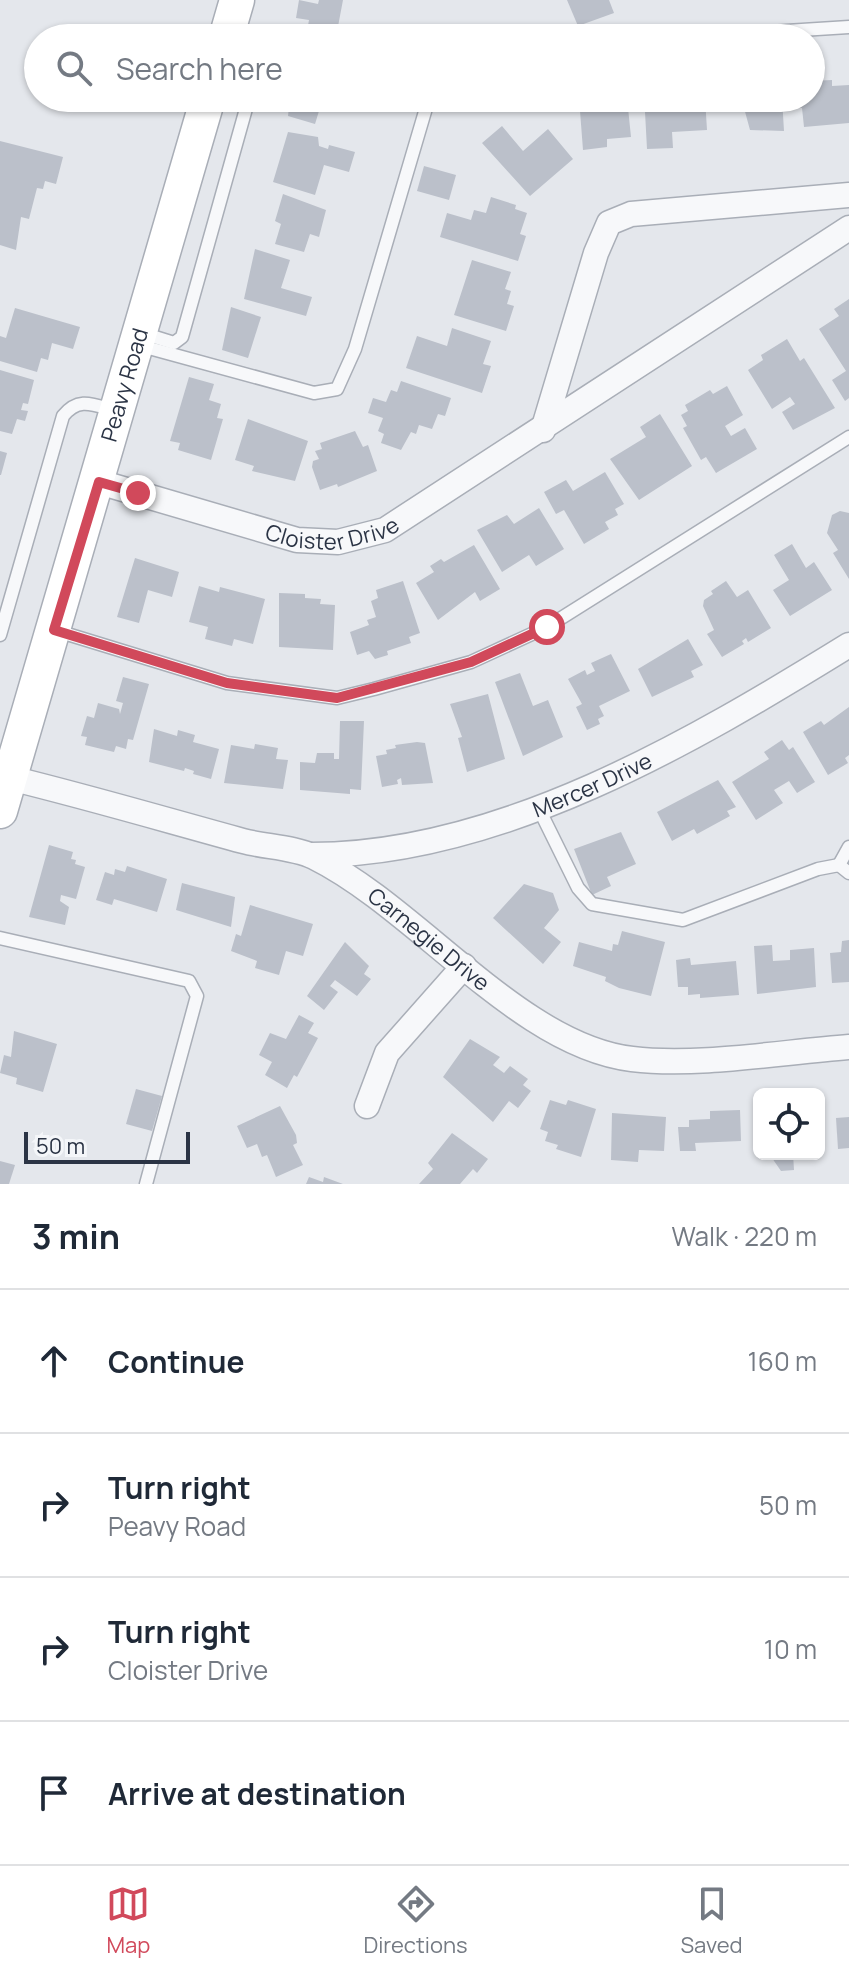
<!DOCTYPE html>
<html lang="en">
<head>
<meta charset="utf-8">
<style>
	body { margin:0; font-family:Manrope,sans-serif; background:#f6f6f7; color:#1f2937 }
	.controls { position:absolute; right:24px; bottom:24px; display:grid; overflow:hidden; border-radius:12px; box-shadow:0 2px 6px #0004 }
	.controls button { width:72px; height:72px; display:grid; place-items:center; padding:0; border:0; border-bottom:2px solid #e0e1e3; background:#fff; color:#1f2937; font:40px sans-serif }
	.scale { position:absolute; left:24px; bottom:20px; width:166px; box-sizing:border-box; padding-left:8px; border:4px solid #2b3445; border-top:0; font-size:22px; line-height:28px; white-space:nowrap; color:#2b3445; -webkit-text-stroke:6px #f4f6f9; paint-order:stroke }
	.stop { position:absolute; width:24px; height:24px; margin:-18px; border:6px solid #d1495b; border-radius:50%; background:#fff }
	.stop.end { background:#d1495b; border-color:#fff; box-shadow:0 2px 8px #0008 }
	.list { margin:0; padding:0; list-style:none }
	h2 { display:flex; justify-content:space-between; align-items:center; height:104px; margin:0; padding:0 32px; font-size:34px }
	h2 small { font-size:26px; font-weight:400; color:#747a83 }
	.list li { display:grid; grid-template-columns:52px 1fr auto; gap:24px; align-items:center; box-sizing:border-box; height:144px; padding:0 32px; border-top:2px solid #e0e1e3 }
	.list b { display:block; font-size:30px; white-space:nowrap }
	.list p { margin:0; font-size:26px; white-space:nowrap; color:#747a83 }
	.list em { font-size:26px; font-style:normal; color:#747a83 }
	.icon { flex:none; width:44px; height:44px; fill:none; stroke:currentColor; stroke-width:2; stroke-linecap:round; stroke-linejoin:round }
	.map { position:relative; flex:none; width:849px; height:1184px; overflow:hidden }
	.search { position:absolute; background:#fff; box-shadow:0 2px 6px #0004; left:24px; right:24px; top:24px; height:88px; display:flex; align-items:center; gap:20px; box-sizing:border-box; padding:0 28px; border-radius:44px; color:#747a83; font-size:30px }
	.sheet { height:680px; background:#fff }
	nav { display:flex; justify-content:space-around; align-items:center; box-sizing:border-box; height:112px; border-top:2px solid #e0e1e3; background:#fff; font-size:22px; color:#747a83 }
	nav a { display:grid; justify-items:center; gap:4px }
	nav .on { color:#d1495b }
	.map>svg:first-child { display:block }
</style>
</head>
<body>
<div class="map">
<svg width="849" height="1184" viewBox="0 0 849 1184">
	<rect width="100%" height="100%" fill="#e4e7ec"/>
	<g fill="#bbc0ca">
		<path d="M299,0L318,4L319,0H343L336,37L327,35L329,27L319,26L318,32L307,31L309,20L296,18Z"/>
		<path d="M567,0H609L614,13L578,26Z"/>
		<path d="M832,80V86L849,85V123L804,127L802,108H795L794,98H811V81Z"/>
		<path d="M290,98H323L315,124L288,116Z"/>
		<path d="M324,98H355L352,107Z"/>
		<path d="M579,98H627L631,137L607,139V147L583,150Z"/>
		<path d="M648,98H705L707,130L672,132L673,148L647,149L645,112H649Z"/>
		<path d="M718,98H782L784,131L750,130L744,108L719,110Z"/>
		<path d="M502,126L523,151L548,129L573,159L530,196L482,143Z"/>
		<path d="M288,132L318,137L319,146L328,149L329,145L355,152L349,172L324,165L315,195L273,182Z"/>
		<path d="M0,141L63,157L56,184L45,181L43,189L37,188L29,219L21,217L16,250L0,245Z"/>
		<path d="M424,166L456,175L449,200L417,191Z"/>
		<path d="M283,194L326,210L319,237L310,234L304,252L275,244L281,224L275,221Z"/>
		<path d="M491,197L516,205L515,209L527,213L520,234L526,236L518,261L440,237L447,213L471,220L474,210L486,213Z"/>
		<path d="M255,249L290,260L281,288L312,297L306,316L244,299Z"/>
		<path d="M472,260L511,272L505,289L511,291L507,304L514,306L506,331L454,315Z"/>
		<path d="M849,299V398L845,401L832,380L846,371L819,329L839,316L834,309Z"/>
		<path d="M231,307L261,317L248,358L222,350Z"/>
		<path d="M15,308L80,327L73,349L52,343L48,360L41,358L37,372L0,361V336L6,338Z"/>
		<path d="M452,328L491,341L483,364L491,366L482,393L406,368L417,336L447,346Z"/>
		<path d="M787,339L800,361L804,358L835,408L793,430L782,412L795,404L790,397L772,409L748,370L763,360L761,355Z"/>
		<path d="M0,370L34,380L28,404L23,403L21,410L28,411L25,421L17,419L12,434L0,431Z"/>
		<path d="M189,377L214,384L209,400L221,404L217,418L223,419L211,460L178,450L180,443L170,441Z"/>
		<path d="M401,381L451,398L445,416L438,414L432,429L419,425L416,434L411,432L401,450L381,443L384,434L378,431L383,418L368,413L373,398L386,402L391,390L397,392Z"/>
		<path d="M727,386L743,415L725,426L731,436L745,428L757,449L716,473L706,457L701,460L683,428L687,426L681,415L688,411L685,405L710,390L713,394Z"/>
		<path d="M660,414L692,466L639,500L610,459L646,437L640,427Z"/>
		<path d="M248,419L308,441L295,481L252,471L254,466L235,460Z"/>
		<path d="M355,431L363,447L368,445L377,471L338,487L337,484L320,490L312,467L313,461L319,459L315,451L322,449L320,443Z"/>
		<path d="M0,451L7,453L1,475H0Z"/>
		<path d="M605,472L624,504L615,509L618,515L605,522L609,529L584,544L564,510L556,514L544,492L566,480L573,491Z"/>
		<path d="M539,508L564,549L536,566L529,555L502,572L477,530L507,515L514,524Z"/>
		<path d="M840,511L849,513V579L833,553L838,550L827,533L832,515Z"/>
		<path d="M792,544L806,568L814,562L832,590L790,616L773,590L789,580L774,555Z"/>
		<path d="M474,545L500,589L480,601L475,592L438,620L416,583L434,572L430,566L441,559L444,562Z"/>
		<path d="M135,558L179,572L172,597L148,590L139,623L117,617Z"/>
		<path d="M403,581L420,633L409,637L411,643L387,651L388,655L375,659L369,651L357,655L350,632L369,625L367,620L376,617L371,601L378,598L376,590Z"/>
		<path d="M726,581L737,597L748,590L771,628L748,642L746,638L742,641L744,644L722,657L707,634L714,630L703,606L704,600L713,594L711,591Z"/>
		<path d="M199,586L219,592L220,587L265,599L253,644L234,639L232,646L205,639L208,627L189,622Z"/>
		<path d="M279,593L305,594V598L321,599L320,604L335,605L333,650L279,647Z"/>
		<path d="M688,639L703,665L691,671L694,677L652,697L638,669Z"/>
		<path d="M611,654L630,691L599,706L604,716L598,719L600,724L587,730L576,707L582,704L568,679L585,670L587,675L595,671L591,663Z"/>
		<path d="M520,673L533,706L548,700L563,737L523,756L495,682Z"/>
		<path d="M123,677L149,684L133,740L128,739L126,749L116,746L114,752L85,745L87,737L81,736L87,716L94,718L98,703L119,709L120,714L123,703L116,701Z"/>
		<path d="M488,694L505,759L467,772L458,738L462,737L450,704Z"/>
		<path d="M849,707V755L845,758L848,763L828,775L803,732L821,721L824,725Z"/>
		<path d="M340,721H364L361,790L350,789V794L300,790V762L315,763L317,753H334V759H339Z"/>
		<path d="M154,729L177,736L178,730L195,735L193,742L219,749L211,779L193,774L194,771L185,768L184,771L149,762Z"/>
		<path d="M782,740L789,750L793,747L815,782L797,793L789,781L774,790L783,803L756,820L732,782L769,759L764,752Z"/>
		<path d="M417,742L425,743L433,783L402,785L401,778L397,780L398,784L382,787L376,756L387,754L386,750L396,748L395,745Z"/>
		<path d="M255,744L278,748L276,759L288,760L283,789L224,783L231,745L254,749Z"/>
		<path d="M718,780L736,807L727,811L730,816L697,834L694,829L672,841L657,812Z"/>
		<path d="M621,832L636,864L607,877L611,886L592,895L574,849Z"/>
		<path d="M49,845L73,852L71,859L76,860L75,864L85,867L76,899L61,895L60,901L69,907L65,925L29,917Z"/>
		<path d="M127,866L167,879L157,912L114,899L112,905L96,900L105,872L114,875L115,869L125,872Z"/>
		<path d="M182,883L235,897L231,927L176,910Z"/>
		<path d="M524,884L553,893L559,910L544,928L561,942L543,964L493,918Z"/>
		<path d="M250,905L313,924L303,956L286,951L279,975L255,968L257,961L231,951L236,934L241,936Z"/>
		<path d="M622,931L665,942L651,996L619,988L605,981L606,977L573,966L579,942L612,951L613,944L618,945Z"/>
		<path d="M849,940V982L832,983L830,953L841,952L842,941Z"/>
		<path d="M345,942L369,966L364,974L371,979L357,996L335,980L330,986L338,992L324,1010L307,996Z"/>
		<path d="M772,945L773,961L790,960V950L814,948L816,987L757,994L754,946Z"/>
		<path d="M690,958L691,965L736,961L739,995L700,998V994L688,995V987H678L676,960Z"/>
		<path d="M299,1015L314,1023L308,1033L318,1038L297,1077L294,1075L287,1088L265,1075L272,1062L259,1055L270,1033L286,1039Z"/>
		<path d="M14,1031L57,1044L43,1092L16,1084L17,1078L0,1073L4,1055L11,1057Z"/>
		<path d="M470,1039L500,1057L493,1065L504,1073L510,1066L528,1079L523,1085L531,1091L518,1108L509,1101L493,1122L443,1077Z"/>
		<path d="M136,1089L162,1096L152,1131L126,1124Z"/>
		<path d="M550,1100L566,1105L568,1100L596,1109L581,1157L556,1149L558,1145L545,1141L548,1132L540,1129Z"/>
		<path d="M280,1106L296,1135L297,1143L293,1145L303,1165L276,1177L267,1155L262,1157L257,1144L247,1148L237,1126Z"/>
		<path d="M740,1110L741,1141L695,1143L696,1151H680L678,1127H689V1120L710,1119V1111Z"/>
		<path d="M612,1113L666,1117L664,1151L639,1150L638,1162L611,1160Z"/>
		<path d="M849,1117V1148L838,1149L836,1118Z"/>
		<path d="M452,1133L488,1159L477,1173L473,1169L460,1184H419L433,1169L428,1163Z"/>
		<path d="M759,1154H793L794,1170L781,1171L772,1158L760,1159Z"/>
		<path d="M0,1161L15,1165L9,1184H0Z"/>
		<path d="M309,1177L323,1182L324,1177L343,1184H306Z"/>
	</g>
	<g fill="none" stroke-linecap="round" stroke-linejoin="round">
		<defs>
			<g id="lane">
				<path d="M674,38L849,27"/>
				<path d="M142,333L174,343L182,337L249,98"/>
				<path d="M138,345L314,393L337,389L355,349L429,98"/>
				<path d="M54,630L227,683L337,698L374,689L471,662L547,627L849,437"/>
				<path d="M0,635L63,416C78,397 92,404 113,410"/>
				<path d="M539,809L578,888L592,904L683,920L818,869L839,865L849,873"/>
				<path d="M839,865L849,847"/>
				<path d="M0,938L189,981L197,996L146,1184"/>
			</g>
			<g id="street">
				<path d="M543,430L596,253L609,223L631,214L849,195"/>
				<path id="s1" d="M99,482L297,540L338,542L385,530L849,228"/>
				<path id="s2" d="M10,778C88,797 166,820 243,841C265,847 294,847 314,857C417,908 520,1046 632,1059C697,1067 782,1052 849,1047"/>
				<path id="s3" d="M311,855C500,855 692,742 849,645"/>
				<path d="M367,1106L387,1053L464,966"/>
			</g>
			<g id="secondary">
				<path d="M226,38L237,0"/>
				<path id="s4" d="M0,811L208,98"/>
			</g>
		</defs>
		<use href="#lane" stroke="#a9aeb7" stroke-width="15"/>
		<use href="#street" stroke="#a9aeb7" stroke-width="27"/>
		<use href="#secondary" stroke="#a9aeb7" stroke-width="37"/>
		<use href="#lane" stroke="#f7f8fa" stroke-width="12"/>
		<use href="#street" stroke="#f7f8fa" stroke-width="24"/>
		<use href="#secondary" stroke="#fff" stroke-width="34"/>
	</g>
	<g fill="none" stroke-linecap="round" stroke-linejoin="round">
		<path stroke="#d1495b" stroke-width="10" d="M138,493L99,482L54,630L227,683L337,698L471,662L547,627"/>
	</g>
	<g text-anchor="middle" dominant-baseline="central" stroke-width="8" stroke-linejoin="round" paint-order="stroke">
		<g font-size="22" fill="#2b3445" stroke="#f4f6f9">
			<text stroke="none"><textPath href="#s4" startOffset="444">Peavy Road</textPath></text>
			<text stroke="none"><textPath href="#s1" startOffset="242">Cloister Drive</textPath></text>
			<text stroke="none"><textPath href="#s3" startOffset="292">Mercer Drive</textPath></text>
			<text stroke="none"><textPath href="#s2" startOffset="456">Carnegie Drive</textPath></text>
		</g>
	</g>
</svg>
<div class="controls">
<button><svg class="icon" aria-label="locate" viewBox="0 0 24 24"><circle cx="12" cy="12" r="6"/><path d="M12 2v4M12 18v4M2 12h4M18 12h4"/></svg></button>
</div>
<div class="scale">50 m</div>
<div class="stop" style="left:547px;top:627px"></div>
<div class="stop end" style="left:138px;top:493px"></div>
<div class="search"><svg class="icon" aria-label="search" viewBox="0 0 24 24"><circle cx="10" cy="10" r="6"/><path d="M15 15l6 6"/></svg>Search here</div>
</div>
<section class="sheet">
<h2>3 min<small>Walk · 220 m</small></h2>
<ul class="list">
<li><svg class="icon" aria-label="ahead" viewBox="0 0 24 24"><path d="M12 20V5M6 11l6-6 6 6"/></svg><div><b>Continue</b></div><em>160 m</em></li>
<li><svg class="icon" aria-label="right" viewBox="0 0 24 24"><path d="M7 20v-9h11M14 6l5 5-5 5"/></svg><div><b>Turn right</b><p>Peavy Road</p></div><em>50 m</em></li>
<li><svg class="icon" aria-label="right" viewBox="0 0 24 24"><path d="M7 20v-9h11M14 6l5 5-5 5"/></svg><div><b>Turn right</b><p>Cloister Drive</p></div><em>10 m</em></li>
<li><svg class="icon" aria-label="arrive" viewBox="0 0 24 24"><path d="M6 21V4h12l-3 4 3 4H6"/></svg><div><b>Arrive at destination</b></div></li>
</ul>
</section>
<nav>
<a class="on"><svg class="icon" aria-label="map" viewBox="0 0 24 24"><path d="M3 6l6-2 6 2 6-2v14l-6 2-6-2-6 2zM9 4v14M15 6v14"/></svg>Map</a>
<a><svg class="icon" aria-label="directions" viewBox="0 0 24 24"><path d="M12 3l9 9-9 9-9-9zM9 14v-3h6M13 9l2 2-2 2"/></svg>Directions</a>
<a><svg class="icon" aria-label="saved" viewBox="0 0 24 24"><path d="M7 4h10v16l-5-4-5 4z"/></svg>Saved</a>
</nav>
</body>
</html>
